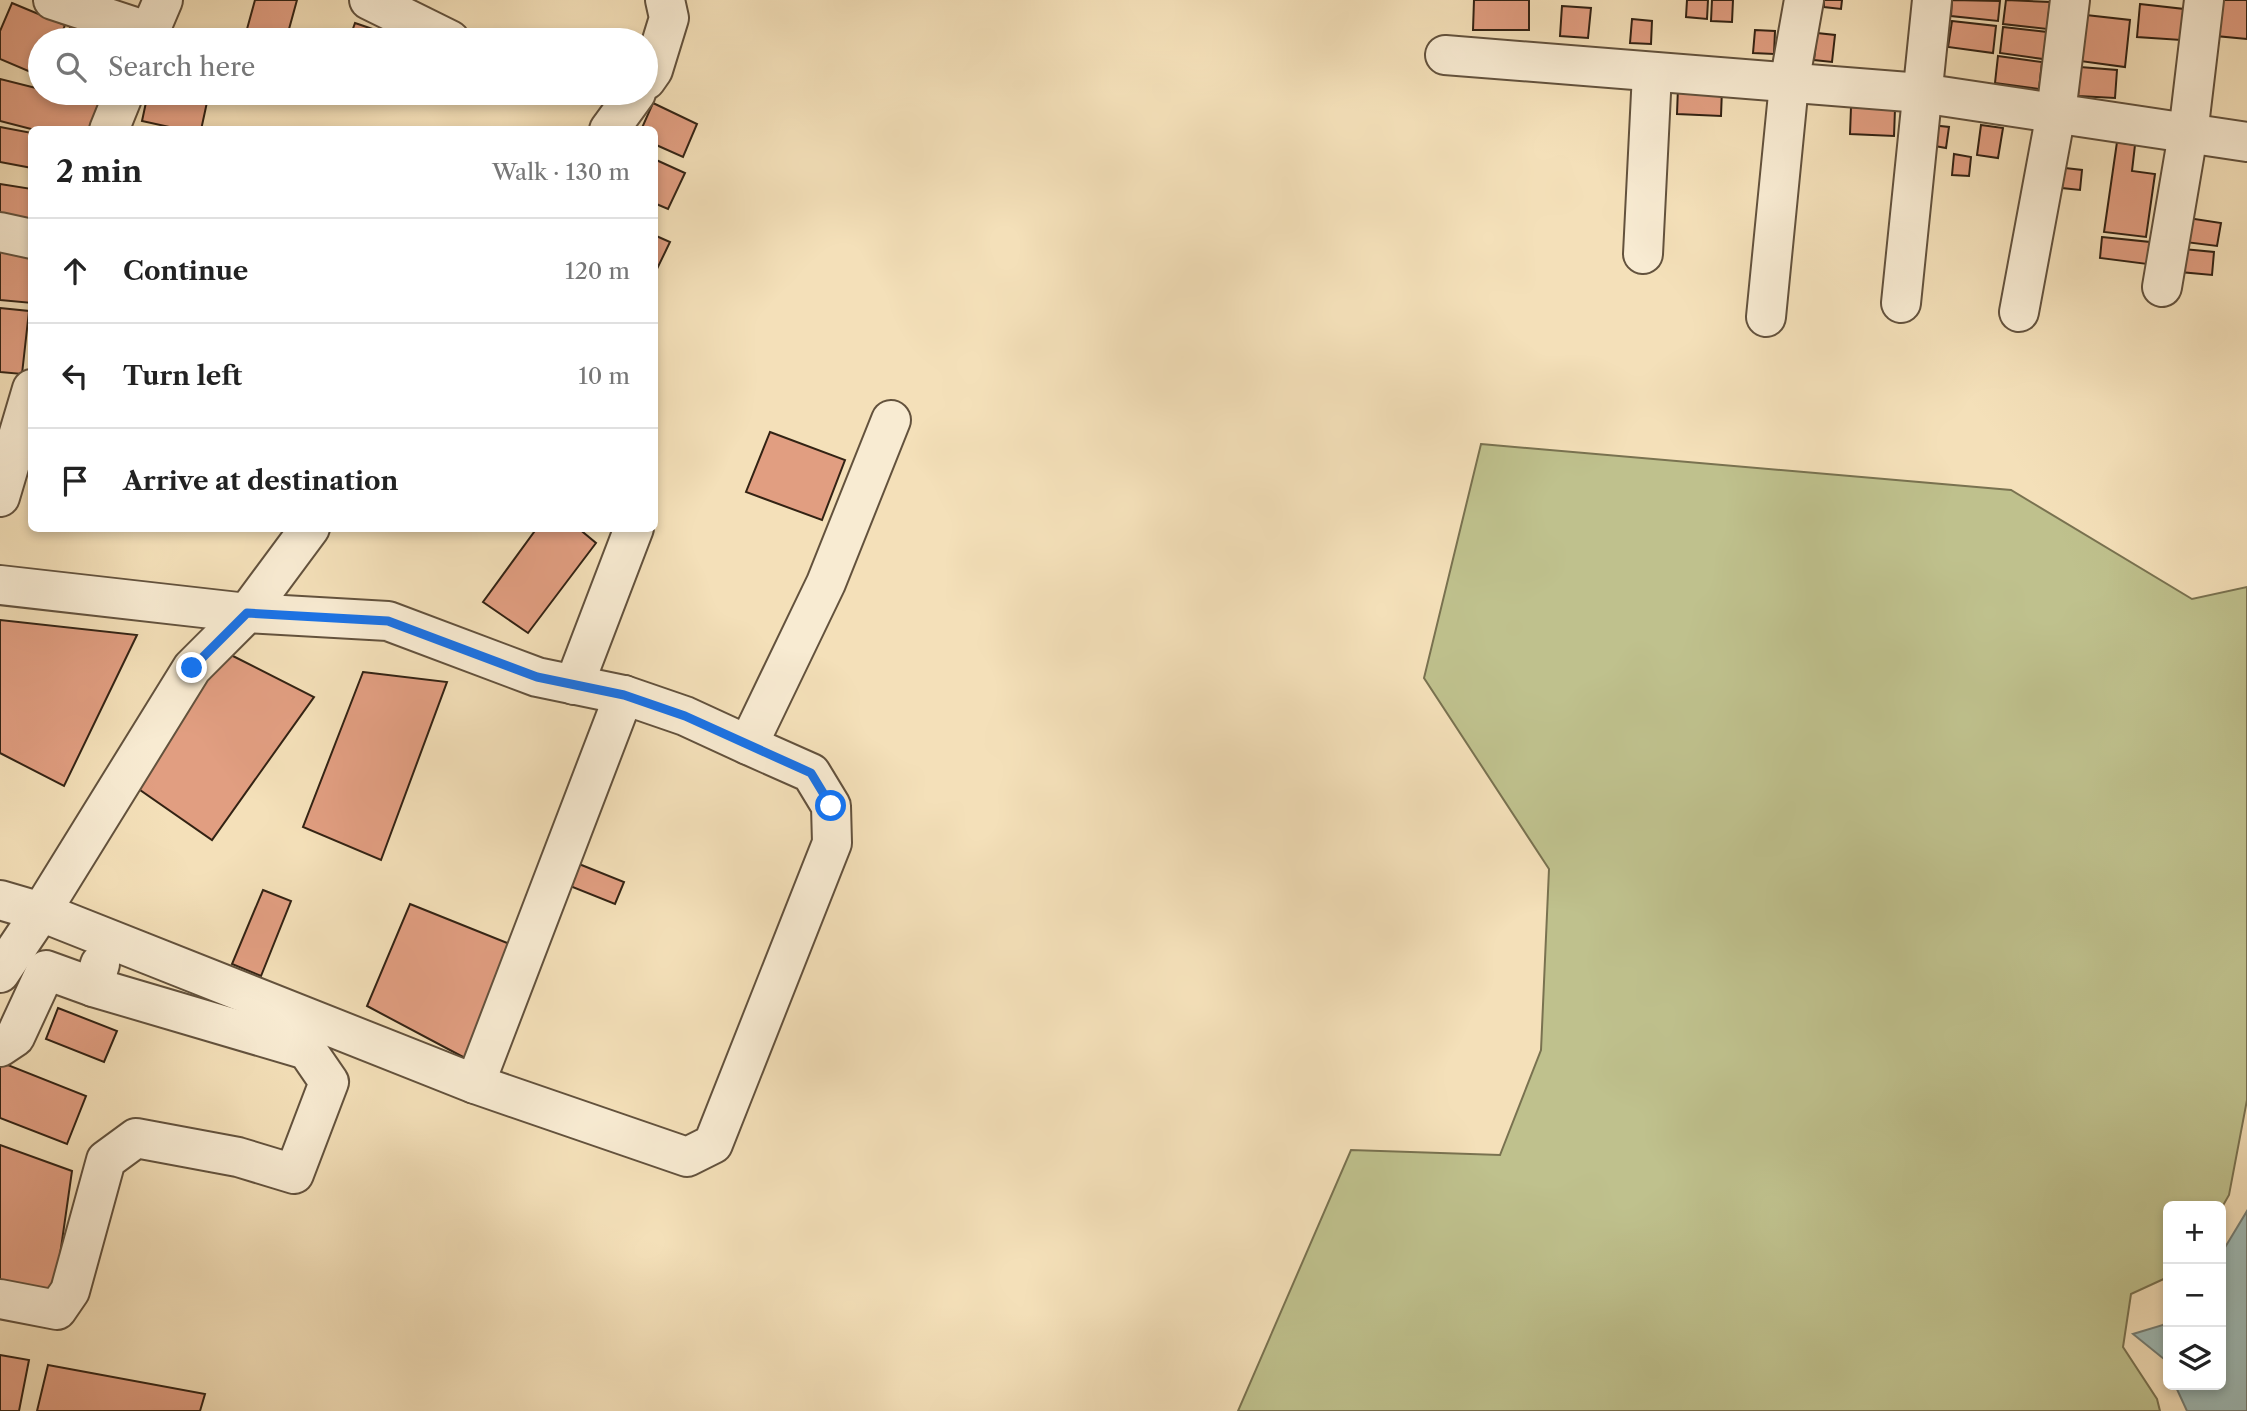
<!DOCTYPE html>
<html lang="en">
<head>
<meta charset="utf-8">
<style>
	body { margin:0; font-family:"Libre Caslon Text",serif; background:#f2f2f2; color:#222 }
	.controls { position:absolute; right:21px; bottom:21px; display:grid; overflow:hidden; border-radius:10px; box-shadow:0 4px 10px #0003 }
	.controls button { width:63px; height:63px; display:grid; place-items:center; padding:0; border:0; border-bottom:2px solid #e0e0e0; background:#fff; color:#222; font:35px sans-serif }
	.stop { position:absolute; width:21px; height:21px; margin:-16px; border:5px solid #1a73e8; border-radius:50%; background:#fff }
	.stop.end { background:#1a73e8; border-color:#fff; box-shadow:0 2px 7px #0008 }
	.list { margin:0; padding:0; list-style:none }
	h2 { display:flex; justify-content:space-between; align-items:center; height:91px; margin:0; padding:0 28px; font-size:30px }
	h2 small { font-size:23px; font-weight:400; color:#767676 }
	.list li { display:grid; grid-template-columns:46px 1fr auto; gap:21px; align-items:center; box-sizing:border-box; height:105px; padding:0 28px; border-top:2px solid #e0e0e0 }
	.list b { display:block; font-size:26px; white-space:nowrap }
	.list em { font-size:23px; font-style:normal; color:#767676 }
	.icon { flex:none; width:38px; height:38px; fill:none; stroke:currentColor; stroke-width:2; stroke-linecap:round; stroke-linejoin:round }
	.map { position:relative; flex:none; width:2247px; height:1411px; overflow:hidden }
	.search { position:absolute; background:#fff; box-shadow:0 4px 10px #0003; left:28px; top:28px; width:630px; height:77px; display:flex; align-items:center; gap:18px; box-sizing:border-box; padding:0 24px; border-radius:38px; color:#767676; font-size:26px }
	.panel { position:absolute; background:#fff; box-shadow:0 4px 10px #0003; left:28px; top:126px; width:630px; height:406px; border-radius:10px }
	.map>svg:first-child { display:block }
</style>
</head>
<body>
<div class="map">
<svg width="2247" height="1411" viewBox="0 0 2247 1411">
	<rect width="100%" height="100%" fill="#f4e0b9"/>
	<filter id="stains"><feTurbulence type="fractalNoise" baseFrequency=".00286" numOctaves="4"/><feColorMatrix values="0 0 0 0 .2 0 0 0 0 .09 0 0 0 0 .02 0 0 0 .5 -.17"/></filter>
	<radialGradient id="worn" r=".72"><stop offset=".6" stop-color="#630" stop-opacity="0"/><stop offset="1" stop-color="#630" stop-opacity=".3"/></radialGradient>
	<path fill="#bfc18d" stroke="#797250" stroke-width="2" d="M1481,444L2011,490L2192,599L2247,587V1100L2229,1195L2221,1209V1206H2168V1277L2131,1294L2123,1347L2157,1399L2160,1411H1238L1351,1150L1500,1155L1541,1050L1549,869L1424,678Z"/>
	<g fill="#9ebbb7" stroke="#737e76" stroke-width="2">
		<path d="M2247,1211V1411H2187L2175,1385H2221V1254Z"/>
		<path d="M2168,1318V1370L2164,1359L2133,1334L2163,1325Z"/>
	</g>
	<g fill="#e19e81" stroke="#332314" stroke-width="2">
		<path d="M255,0H297L286,40H244Z"/>
		<path d="M1474,0H1529V30H1473Z"/>
		<path d="M1687,0H1708L1707,19L1686,17Z"/>
		<path d="M1712,0H1733L1732,22L1711,21Z"/>
		<path d="M1824,0H1842L1841,9L1824,7Z"/>
		<path d="M1952,0L2000,1L1998,21L1951,16Z"/>
		<path d="M2006,0L2050,2L2047,29L2003,24Z"/>
		<path d="M2220,0H2247V39L2216,36Z"/>
		<path d="M12,3L65,25L59,40H40V76L0,59V31Z"/>
		<path d="M2140,4L2184,9L2181,40L2137,37Z"/>
		<path d="M1562,6L1591,8L1588,38L1560,36Z"/>
		<path d="M2086,15L2130,20L2125,67L2080,61Z"/>
		<path d="M1632,19L1652,21L1651,44L1630,43Z"/>
		<path d="M1952,21L1996,26L1993,53L1948,47Z"/>
		<path d="M355,23L405,40H349Z"/>
		<path d="M2003,27L2047,32L2043,59L2000,53Z"/>
		<path d="M70,28L110,40H66Z"/>
		<path d="M1755,30L1775,31L1774,54L1753,53Z"/>
		<path d="M1817,33L1835,35L1832,62L1814,60Z"/>
		<path d="M1998,56L2042,62L2039,89L1995,83Z"/>
		<path d="M2080,67L2117,70L2115,98L2078,96Z"/>
		<path d="M0,79L40,89V93H58L100,103L94,130H35L0,121Z"/>
		<path d="M1678,87L1722,89L1721,116L1677,114Z"/>
		<path d="M148,93H209L201,130H183L142,121Z"/>
		<path d="M233,93H272L269,102Z"/>
		<path d="M653,103L697,124L683,157L654,144V130H641Z"/>
		<path d="M1851,107L1895,109L1894,136L1850,134Z"/>
		<path d="M1931,125L1949,127L1946,148L1929,145Z"/>
		<path d="M1981,125L2003,128L1998,158L1977,155Z"/>
		<path d="M0,127L32,133V168L0,162Z"/>
		<path d="M2117,142L2135,145L2132,171L2155,174L2146,237L2104,232Z"/>
		<path d="M1954,154L1971,157L1969,176L1952,175Z"/>
		<path d="M654,159L685,173L668,209L654,203Z"/>
		<path d="M2065,168L2082,170L2080,190L2062,188Z"/>
		<path d="M0,184L32,189V220L0,215Z"/>
		<path d="M2188,218L2221,223L2217,246L2185,242Z"/>
		<path d="M654,235L670,242L656,271L654,270Z"/>
		<path d="M2102,237L2150,242L2147,264L2100,258Z"/>
		<path d="M0,242L32,245V303L0,300Z"/>
		<path d="M2183,249L2214,252L2212,275L2180,272Z"/>
		<path d="M0,308L29,311L22,374L0,372Z"/>
		<path d="M770,432L845,460L822,520L746,492Z"/>
		<path d="M537,528H578L596,543L528,633L483,602Z"/>
		<path d="M0,620L137,635L64,786L0,753Z"/>
		<path d="M227,653L314,697L212,840L130,783Z"/>
		<path d="M363,672L447,682L381,860L303,827Z"/>
		<path d="M579,864L624,882L615,904L570,886Z"/>
		<path d="M263,890L291,901L261,976L232,964Z"/>
		<path d="M410,904L512,945L465,1058L367,1006Z"/>
		<path d="M58,1008L117,1031L104,1062L46,1039Z"/>
		<path d="M0,1062L86,1096L67,1144L0,1118Z"/>
		<path d="M0,1145L72,1171L54,1297L0,1283Z"/>
		<path d="M0,1355L29,1360L19,1411H0Z"/>
		<path d="M48,1365L205,1394L200,1411H37Z"/>
	</g>
	<g fill="none" stroke-linecap="round" stroke-linejoin="round">
		<defs>
			<g id="minor">
				<path d="M53,0L150,32"/>
				<path d="M369,0L450,40"/>
				<path d="M146,40L163,0"/>
				<path d="M1445,55L1921,93L2247,142"/>
				<path d="M646,80L653,70L669,18L665,0"/>
				<path d="M109,130L124,93"/>
				<path d="M609,130L636,93"/>
				<path d="M0,232L32,239"/>
				<path d="M1643,254L1652,73"/>
				<path d="M2162,287L2188,134L2204,0"/>
				<path d="M1901,303L1932,0"/>
				<path d="M2019,312L2056,113L2070,0"/>
				<path d="M1766,317L1789,84L1804,0"/>
				<path d="M0,497L32,389"/>
				<path d="M0,585L247,613L388,621L537,677L624,695L685,716L748,745L826,583L891,420"/>
				<path d="M574,685L634,528"/>
				<path d="M0,900L41,912L475,1084L687,1157L713,1144L832,843L831,806L811,773L748,745"/>
				<path d="M0,973L41,912L192,668L247,613L310,528"/>
				<path d="M0,1047L15,1037L46,970L93,987L100,964"/>
				<path d="M475,1084L624,695"/>
				<path d="M0,1299L57,1310L70,1291L106,1160L136,1138L238,1157L294,1174L329,1082L307,1050L93,987"/>
			</g>
		</defs>
		<use href="#minor" stroke="#63523d" stroke-width="42"/>
		<use href="#minor" stroke="#f8ebd2" stroke-width="38"/>
	</g>
	<g fill="none" stroke-linecap="round" stroke-linejoin="round">
		<path stroke="#1a73e8" stroke-width="9" d="M192,668L247,613L388,621L537,677L624,695L685,716L811,773L831,806"/>
	</g>
	<rect width="100%" height="100%" filter="url(#stains)"/>
	<rect width="100%" height="100%" fill="url(#worn)"/>
</svg>
<div class="controls">
<button>+</button>
<button>−</button>
<button><svg class="icon" aria-label="layers" viewBox="0 0 24 24"><path d="M12 4l9 5-9 5-9-5zM3 14l9 5 9-5"/></svg></button>
</div>
<div class="stop" style="left:831px;top:806px"></div>
<div class="stop end" style="left:192px;top:668px"></div>
<div class="search"><svg class="icon" aria-label="search" viewBox="0 0 24 24"><circle cx="10" cy="10" r="6"/><path d="M15 15l6 6"/></svg>Search here</div>
<section class="panel">
<h2>2 min<small>Walk · 130 m</small></h2>
<ul class="list">
<li><svg class="icon" aria-label="ahead" viewBox="0 0 24 24"><path d="M12 20V5M6 11l6-6 6 6"/></svg><div><b>Continue</b></div><em>120 m</em></li>
<li><svg class="icon" aria-label="left" viewBox="0 0 24 24"><path d="M17 20v-9H6M10 6l-5 5 5 5"/></svg><div><b>Turn left</b></div><em>10 m</em></li>
<li><svg class="icon" aria-label="arrive" viewBox="0 0 24 24"><path d="M6 21V4h12l-3 4 3 4H6"/></svg><div><b>Arrive at destination</b></div></li>
</ul>
</section>
</div>
</body>
</html>
